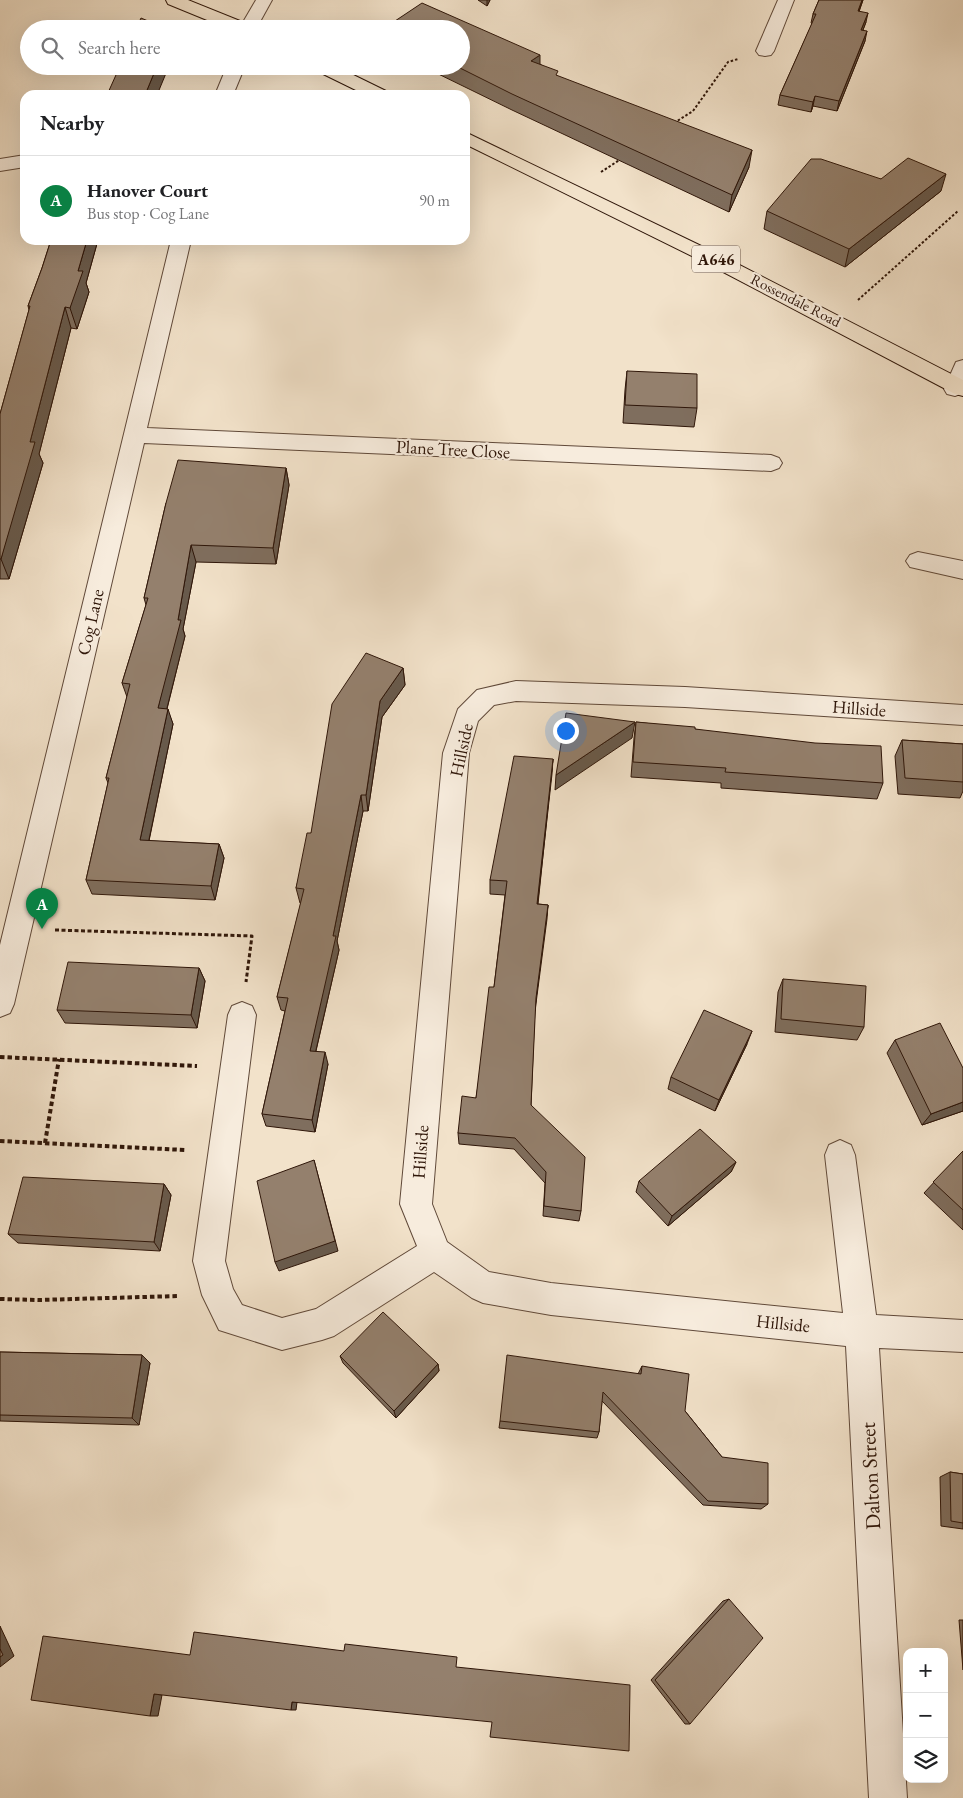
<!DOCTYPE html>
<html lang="en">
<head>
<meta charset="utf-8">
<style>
	body { margin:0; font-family:"EB Garamond",serif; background:#f2f2f2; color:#202124 }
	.controls { position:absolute; right:15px; bottom:15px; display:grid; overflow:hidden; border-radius:10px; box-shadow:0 5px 20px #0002 }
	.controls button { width:45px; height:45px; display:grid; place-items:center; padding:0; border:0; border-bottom:1px solid #e0e0e0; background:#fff; color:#202124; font:25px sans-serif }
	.you { position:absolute; left:565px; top:730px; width:18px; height:18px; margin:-12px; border:4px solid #fff; border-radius:50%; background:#1a73e8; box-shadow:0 0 0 8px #1a73e833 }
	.badge { display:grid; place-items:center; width:32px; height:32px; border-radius:50%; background:#0b8043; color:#fff; font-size:16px; font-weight:700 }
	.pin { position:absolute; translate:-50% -41px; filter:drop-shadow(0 1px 2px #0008) }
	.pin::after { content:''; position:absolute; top:26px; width:18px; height:15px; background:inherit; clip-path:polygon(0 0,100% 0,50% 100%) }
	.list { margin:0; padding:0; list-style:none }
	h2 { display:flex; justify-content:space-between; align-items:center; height:65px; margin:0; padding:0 20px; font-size:21px }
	h2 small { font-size:16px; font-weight:400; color:#757577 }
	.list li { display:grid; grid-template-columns:32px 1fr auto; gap:15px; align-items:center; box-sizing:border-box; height:90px; padding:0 20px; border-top:1px solid #e0e0e0 }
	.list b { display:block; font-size:19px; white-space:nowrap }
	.list p { margin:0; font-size:16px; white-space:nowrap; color:#757577 }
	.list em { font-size:16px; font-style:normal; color:#757577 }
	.icon { flex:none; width:28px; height:28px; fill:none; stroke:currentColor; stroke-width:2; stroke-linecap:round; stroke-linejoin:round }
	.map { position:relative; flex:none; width:963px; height:1798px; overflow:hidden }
	.search { position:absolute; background:#fff; box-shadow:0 5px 20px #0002; left:20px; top:20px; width:450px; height:55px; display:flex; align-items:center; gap:12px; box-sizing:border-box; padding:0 18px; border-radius:28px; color:#757577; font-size:19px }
	.panel { position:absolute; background:#fff; box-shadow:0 5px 20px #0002; left:20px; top:90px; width:450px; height:155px; border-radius:15px }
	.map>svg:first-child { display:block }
</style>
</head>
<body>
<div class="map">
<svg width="963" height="1798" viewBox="0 0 963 1798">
	<rect width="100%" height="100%" fill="#f2e2ca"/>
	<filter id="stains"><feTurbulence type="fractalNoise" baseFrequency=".004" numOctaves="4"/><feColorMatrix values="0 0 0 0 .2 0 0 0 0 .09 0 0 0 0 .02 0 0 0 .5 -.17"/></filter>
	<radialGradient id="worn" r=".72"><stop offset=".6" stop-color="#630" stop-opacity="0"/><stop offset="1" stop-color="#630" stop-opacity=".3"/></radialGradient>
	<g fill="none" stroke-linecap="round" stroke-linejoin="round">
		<defs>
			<g id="minor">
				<path d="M256,0H272L256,29H239Z"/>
				<path d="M778,0H794L774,51L771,55L765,56L759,55L756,51Z"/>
				<path d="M227,66H245L233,95H215Z"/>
				<path d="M25,155V167L0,171V159Z"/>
				<path d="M171,240H191L147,428L771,455L779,458L782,463L779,468L771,471L144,443L14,1004L10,1013L0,1017V945Z"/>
				<path d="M963,360V393L955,396L947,394L944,389L956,362Z"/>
				<path d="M918,552L963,561V579L910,567L906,561L910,555Z"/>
				<path d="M516,681L685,687L963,705V725L685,707L516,701L494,705L478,721L469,753L432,1204L447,1242L489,1272L551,1283L843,1313L825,1155L829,1145L840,1140L851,1145L855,1155L876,1315L963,1320V1352L879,1348L907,1798H869L846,1346L551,1315L483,1303L472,1298L434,1272L334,1336L322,1340L282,1350L219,1330L202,1295L193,1261L228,1015L232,1006L242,1002L252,1006L256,1015L225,1261L233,1289L242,1305L282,1318L316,1309L417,1246L400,1204L443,753L458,709L477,690Z"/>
			</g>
			<g id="highway">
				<path d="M166,0H188L250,25L252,29H229L168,4Z"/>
				<path d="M313,66H335L386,91L389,95H366L315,70Z"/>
				<path d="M465,132L722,256L963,380V396L955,394L708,264L465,144Z"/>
			</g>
		</defs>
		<use href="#minor" stroke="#604939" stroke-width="2"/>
		<use href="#highway" stroke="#2f1609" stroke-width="2"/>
		<g stroke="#2f1609" stroke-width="2" stroke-dasharray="2.5 2" stroke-linecap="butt">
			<path d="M674,123L693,111L728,62L738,59"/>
			<path d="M601,172L621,159"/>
			<path d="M858,300L958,211"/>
		</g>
		<path stroke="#2f1609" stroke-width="3" stroke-dasharray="4 2.5" stroke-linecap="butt" d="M55,930L252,936L246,982"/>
		<g stroke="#2f1609" stroke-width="4" stroke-dasharray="4.5 3" stroke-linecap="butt">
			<path d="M0,1057L197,1066"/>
			<path d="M0,1141L185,1150"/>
			<path d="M45,1143L59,1059"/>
			<path d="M0,1299L38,1300L179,1296"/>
		</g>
		<use href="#minor" fill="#f7ecdd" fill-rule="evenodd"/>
		<use href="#highway" fill="#f2e2ca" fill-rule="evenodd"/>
	</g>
	<g fill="#7f6e5e" stroke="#2f1609">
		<path d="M478,0H490L487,6Z"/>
		<path d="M819,0H863L859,12L866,22L863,30L865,41L837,111L813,106L811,112L778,105L780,95L812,24L811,23L813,14Z"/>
		<path d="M540,64L557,76L749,167L729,212L512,110L422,66H461Z"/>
		<path d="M881,179L941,191L845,267L764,229L767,211Z"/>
		<path d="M51,240H98L86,283L89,292L77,329L71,328L39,454L43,463L9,579H0V414L29,310L28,306L42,268Z"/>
		<path d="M627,371L697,408L694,427L623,423L625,390Z"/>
		<path d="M286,468L289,485L276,564L196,562L183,629L185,636L167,709L173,724L149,841L219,844L224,858L215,900L92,894L86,880L108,783L106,778L127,697L122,683L146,605L144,598L166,503Z"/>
		<path d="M403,668L405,685L382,717L368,811H363L337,941L339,950L316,1051L328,1064L315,1132L266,1126L262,1114L285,1011L281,1010L277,997L301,903H300L296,888L311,833Z"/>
		<path d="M636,722L695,729L883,783L877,799L721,788V783L631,777L634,738Z"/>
		<path d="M902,740L963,744V791L960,798L898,794L895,756Z"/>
		<path d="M553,759L538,904L548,905L535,1007L531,1105L581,1211L579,1221L543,1216L545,1183L514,1149L459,1144L458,1133L476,1098L494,987L505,895L490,894V880Z"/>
		<path d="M199,968L205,981L197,1028L65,1023L57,1010Z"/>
		<path d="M783,979L864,1027L857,1040L775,1032L778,992Z"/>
		<path d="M895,1040L963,1068V1111L922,1125L887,1053Z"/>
		<path d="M747,1044L715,1111L668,1089L671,1077Z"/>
		<path d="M963,1151V1230L924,1193Z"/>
		<path d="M736,1162L731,1172L668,1226L636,1192L639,1181Z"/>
		<path d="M164,1184L171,1195L160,1251L18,1243L8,1234Z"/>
		<path d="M0,1352L142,1355L150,1363L139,1425L0,1421Z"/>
		<path d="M340,1356L438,1364L439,1371L396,1418L343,1363Z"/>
		<path d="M642,1366L685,1411L722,1457L768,1504L761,1509L703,1505L602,1401L599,1432L597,1438L499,1428L500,1421L638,1374Z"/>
		<path d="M950,1472L963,1474V1529L941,1526L940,1477Z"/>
		<path d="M729,1599L690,1724H685L651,1680L723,1601Z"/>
		<path d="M959,1620H963V1670Z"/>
	</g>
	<g fill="#685a4c" stroke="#2f1609">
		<path d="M487,0H490L487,6Z"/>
		<path d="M862,0H863L855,21L858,11Z"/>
		<path d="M868,13L866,22L859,40L861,30Z"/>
		<path d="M867,31L865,41L837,111L839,101Z"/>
		<path d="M540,55V71L531,61Z"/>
		<path d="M157,66H169L157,95H145Z"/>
		<path d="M815,96L813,106L811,112L813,102Z"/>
		<path d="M752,150L749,167L729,212L732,195Z"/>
		<path d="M946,174L941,191L845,267L849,249Z"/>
		<path d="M87,240H98L86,283L89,292L77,329L70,308L78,271Z"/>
		<path d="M65,307L71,328L39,454L43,463L9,579L1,559L30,442Z"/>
		<path d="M286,468L289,485L276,564L273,548Z"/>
		<path d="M191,545L196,562L183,629L185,636L163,724L158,708L178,620Z"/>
		<path d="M403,668L405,685L382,717L368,811L366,795L380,701Z"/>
		<path d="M168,709L173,724L146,854L140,840Z"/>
		<path d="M635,722L632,738L555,790L556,775Z"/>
		<path d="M553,759L552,774L536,918L537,904Z"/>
		<path d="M361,795L363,811L337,941L339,950L313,1063L310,1051Z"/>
		<path d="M219,844L224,858L215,900L211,886Z"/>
		<path d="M548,905L547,919L535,1011L536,998Z"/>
		<path d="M199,968L205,981L197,1028L191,1015Z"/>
		<path d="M752,1031L747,1044L715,1111L719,1100Z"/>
		<path d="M325,1052L328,1064L315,1132L312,1120Z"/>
		<path d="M963,1102V1111L922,1125L931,1114Z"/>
		<path d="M314,1160L338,1251L279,1271L275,1262Z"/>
		<path d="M736,1162L731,1172L668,1226L672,1216Z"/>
		<path d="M164,1184L171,1195L160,1251L154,1242Z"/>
		<path d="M142,1355L150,1363L139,1425L132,1418Z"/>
		<path d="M438,1364L439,1371L396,1418L394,1411Z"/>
		<path d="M0,1626L14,1656L0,1667Z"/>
		<path d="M154,1694L162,1695L158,1716H150Z"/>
		<path d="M292,1702H297L296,1710H291Z"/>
	</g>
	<g fill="#94806d" stroke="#2f1609">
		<path d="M819,0H862L858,11L868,13L861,30L867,31L839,101L815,96L813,102L780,95L816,14H813Z"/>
		<path d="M422,3L540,55L531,61L558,71L556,75L752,150L732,195L512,94L456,66H461V29H383Z"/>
		<path d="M141,18L167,29H136Z"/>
		<path d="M120,66H157L145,95H107Z"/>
		<path d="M908,158L946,174L849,249L767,211L811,159H821L881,179Z"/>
		<path d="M51,240H87L78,271H83L70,308L65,307L30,442H35L1,559H0V414L30,306H28L42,268Z"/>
		<path d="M627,371L697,374V408L625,405Z"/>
		<path d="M178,460L286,468L273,548L191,545L178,620H181L158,708L168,709L140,840L219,844L211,886L86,880L109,778H106L130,684L122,683L148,598H144L166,503Z"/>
		<path d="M366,653L403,668L380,701L366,795H361L333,936H336L310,1051L325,1052L312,1120L262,1114L288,998L277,997L304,889L296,888L307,833H311L332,704Z"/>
		<path d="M566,713L635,722L556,775Z"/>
		<path d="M636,722L695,727V729L815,743L881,746L883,783L725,772L726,768L633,762Z"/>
		<path d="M902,740L963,744V782L905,778Z"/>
		<path d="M514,756L553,759L537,904L548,905L536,998L531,1105L585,1157L581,1211L544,1206L546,1172L515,1138L458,1133L462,1096L476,1098L489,987H494L507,881L490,880Z"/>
		<path d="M68,962L199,968L191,1015L57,1010Z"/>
		<path d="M783,979L866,986L864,1027L781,1019Z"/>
		<path d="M704,1010L752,1031L719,1100L671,1077Z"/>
		<path d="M940,1023L963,1068V1102L931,1114L895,1040Z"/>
		<path d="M700,1129L736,1162L672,1216L639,1181Z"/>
		<path d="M963,1151V1210L933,1182Z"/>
		<path d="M314,1160L335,1241L275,1262L257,1181Z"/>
		<path d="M23,1177L164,1184L154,1242L8,1234Z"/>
		<path d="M383,1312L438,1364L394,1411L340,1356Z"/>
		<path d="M0,1352L142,1355L132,1418L0,1415Z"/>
		<path d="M507,1355L641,1374L642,1366L689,1374L685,1411L722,1457L768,1463V1504L708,1501L603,1392L599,1432L500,1421Z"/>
		<path d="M950,1472L963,1474V1523L951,1521Z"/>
		<path d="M729,1599L763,1638L690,1724L655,1680Z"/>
		<path d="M194,1632L344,1651L345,1644L457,1657L456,1667L630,1685L629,1751L490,1737L492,1722L292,1702L291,1710L154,1694L150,1716L31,1700L43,1636L190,1655Z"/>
		<path d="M0,1649L3,1655L0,1657Z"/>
	</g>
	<g text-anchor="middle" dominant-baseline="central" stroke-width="4.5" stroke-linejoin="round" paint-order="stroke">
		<g font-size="15" fill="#2f1609" stroke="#f7ecdd">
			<text transform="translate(796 300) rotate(27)">Rossendale Road</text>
		</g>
		<rect fill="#f7ecdd" stroke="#6b5649" stroke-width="1" x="692" y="245.5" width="48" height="27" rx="4"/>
		<g font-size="16" font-weight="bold" fill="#2f1609">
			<text x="716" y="259">A646</text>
		</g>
		<g font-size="18" fill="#2f1609" stroke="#f7ecdd">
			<text transform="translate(453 449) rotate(3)">Plane Tree Close</text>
			<text transform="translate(90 622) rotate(-77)">Cog Lane</text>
			<text transform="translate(859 708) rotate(4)">Hillside</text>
			<text transform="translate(461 750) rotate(-78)">Hillside</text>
			<text transform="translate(420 1152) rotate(-86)">Hillside</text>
			<text transform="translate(783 1323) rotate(6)">Hillside</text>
		</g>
		<g font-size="21" fill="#2f1609" stroke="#f7ecdd">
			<text transform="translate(870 1476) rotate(-93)">Dalton Street</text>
		</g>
	</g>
	<rect width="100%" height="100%" filter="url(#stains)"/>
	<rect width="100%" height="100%" fill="url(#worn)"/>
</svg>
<div class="controls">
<button>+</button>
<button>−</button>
<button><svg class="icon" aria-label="layers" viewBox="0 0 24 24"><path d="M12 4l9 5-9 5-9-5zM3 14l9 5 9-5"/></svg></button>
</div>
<div class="you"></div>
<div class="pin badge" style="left:42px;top:929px">A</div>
<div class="search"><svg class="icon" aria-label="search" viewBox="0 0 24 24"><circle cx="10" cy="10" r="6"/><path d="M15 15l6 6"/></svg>Search here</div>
<section class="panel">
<h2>Nearby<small></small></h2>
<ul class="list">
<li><span class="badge">A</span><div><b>Hanover Court</b><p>Bus stop · Cog Lane</p></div><em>90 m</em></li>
</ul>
</section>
</div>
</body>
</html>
